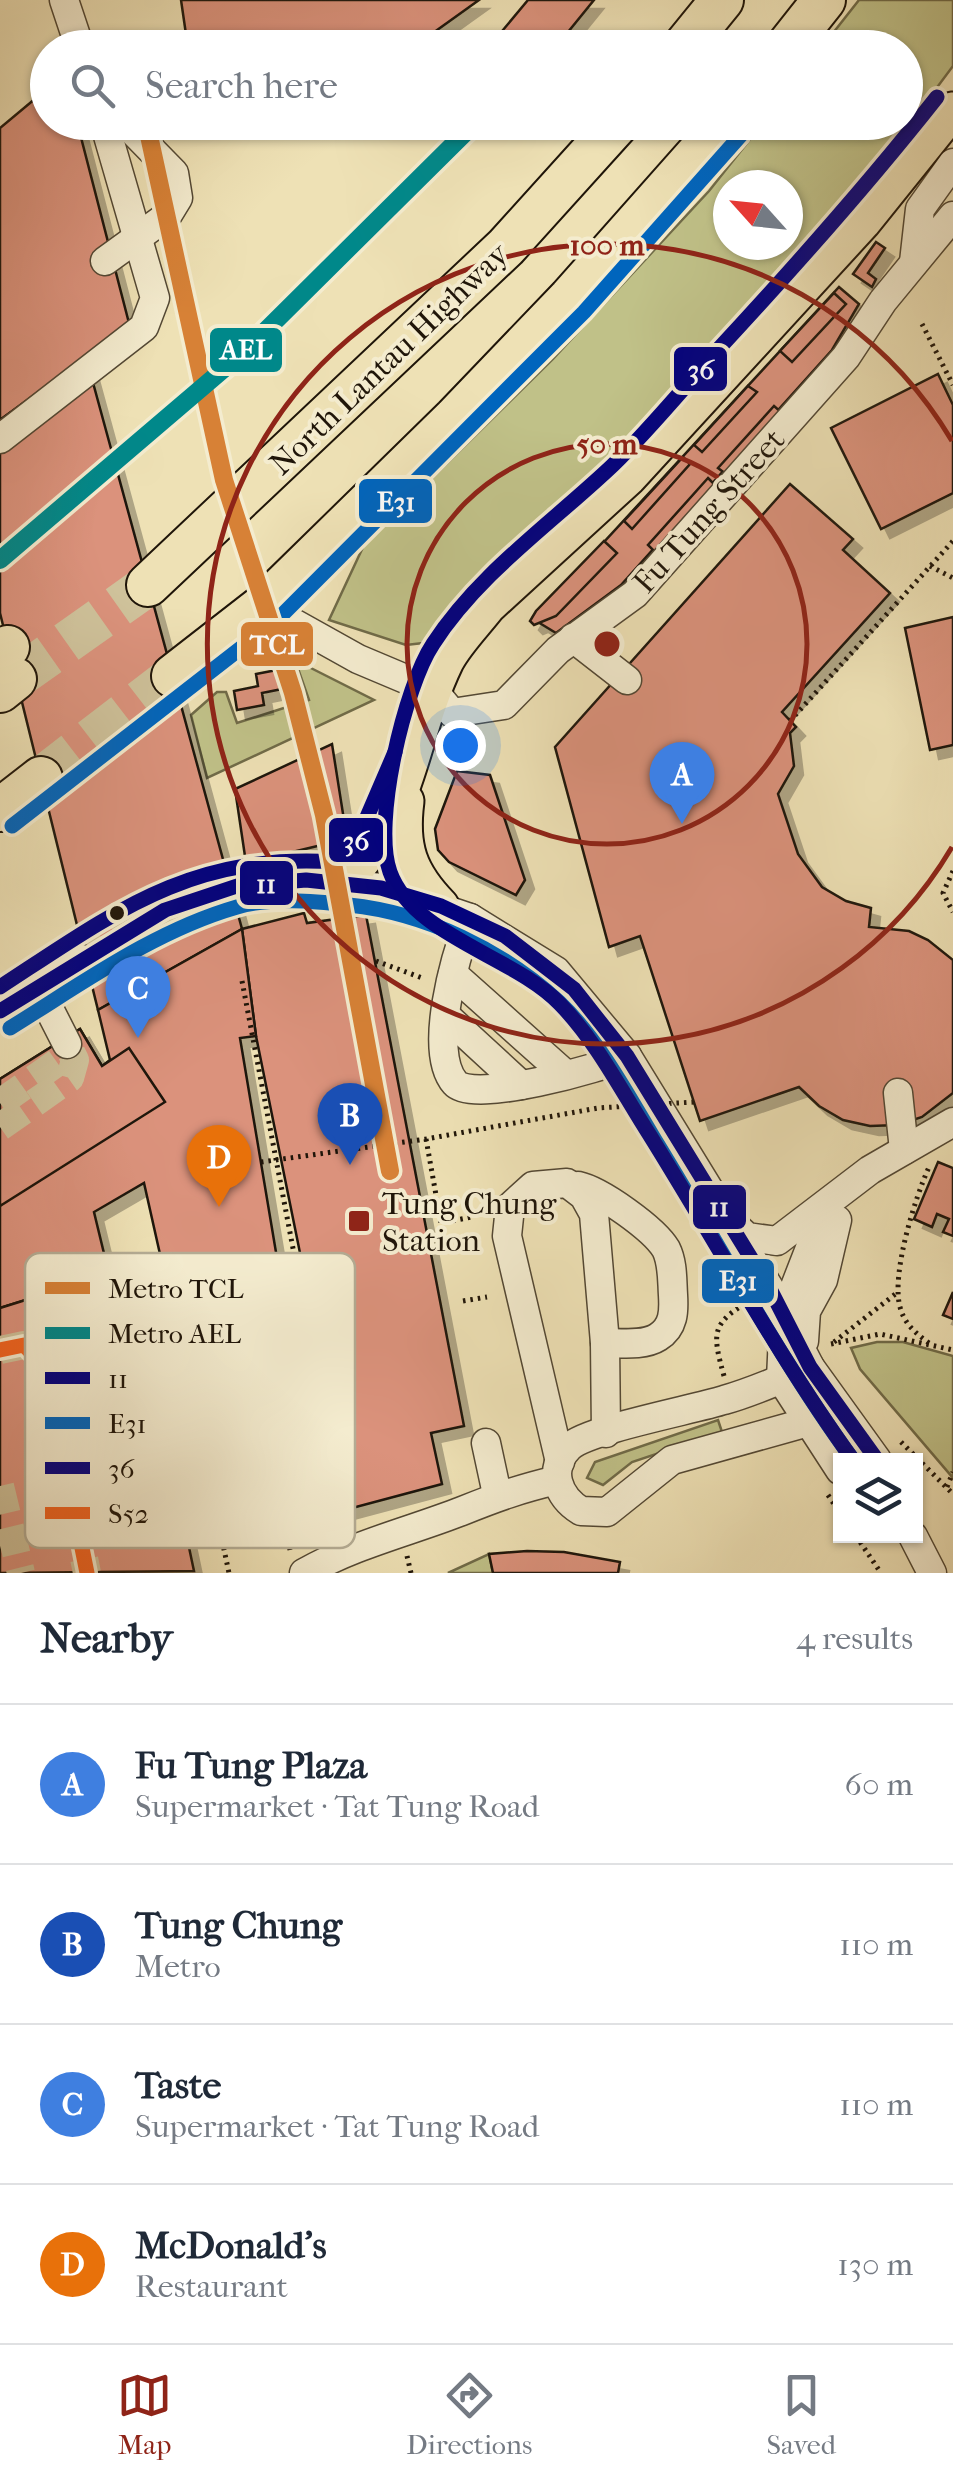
<!DOCTYPE html>
<html lang="en">
<head>
<meta charset="utf-8">
<style>
	body { margin:0; font-family:"IM FELL French Canon",serif; background:#f6f6f7; color:#1f2937 }
	.controls { position:absolute; right:30px; bottom:30px; display:grid; overflow:hidden; border-radius:0px; box-shadow:0 2px 8px #0004 }
	.controls button { width:90px; height:90px; display:grid; place-items:center; padding:0; border:0; border-bottom:2px solid #e0e1e3; background:#fff; color:#1f2937; font:50px sans-serif }
	.compass { position:absolute; left:713px; top:170px; width:90px; height:90px; border-radius:50%; background:#fff; box-shadow:0 2px 8px #0004; rotate:297deg }
	.you { position:absolute; left:460px; top:745px; width:35px; height:35px; margin:-25px; border:8px solid #fff; border-radius:50%; background:#1a73e8; box-shadow:0 0 0 15px #1a73e833 }
	.badge { display:grid; place-items:center; width:65px; height:65px; border-radius:50%; background:#8f2418; color:#fff; font-size:32px; font-weight:700 }
	.pin { position:absolute; translate:-50% -82px; filter:drop-shadow(0 2px 5px #0008) }
	.pin::after { content:''; position:absolute; top:52px; width:35px; height:30px; background:inherit; clip-path:polygon(0 0,100% 0,50% 100%) }
	.list { margin:0; padding:0; list-style:none }
	h2 { display:flex; justify-content:space-between; align-items:center; height:130px; margin:0; padding:0 40px; font-size:42px }
	h2 small { font-size:32px; font-weight:400; color:#747a83 }
	.list li { display:grid; grid-template-columns:65px 1fr auto; gap:30px; align-items:center; box-sizing:border-box; height:160px; padding:0 40px; border-top:2px solid #e0e1e3 }
	.list b { display:block; font-size:38px; white-space:nowrap }
	.list p { margin:0; font-size:32px; white-space:nowrap; color:#747a83 }
	.list em { font-size:32px; font-style:normal; color:#747a83 }
	.icon { flex:none; width:55px; height:55px; fill:none; stroke:currentColor; stroke-width:2; stroke-linecap:round; stroke-linejoin:round }
	.map { position:relative; flex:none; width:953px; height:1573px; overflow:hidden }
	.search { position:absolute; background:#fff; box-shadow:0 2px 8px #0004; left:30px; right:30px; top:30px; height:110px; display:flex; align-items:center; gap:25px; box-sizing:border-box; padding:0 35px; border-radius:55px; color:#747a83; font-size:38px }
	.sheet { height:770px; background:#fff }
	nav { display:flex; justify-content:space-around; align-items:center; box-sizing:border-box; height:140px; border-top:2px solid #e0e1e3; background:#fff; font-size:28px; color:#747a83 }
	nav a { display:grid; justify-items:center; gap:5px }
	nav .on { color:#8f2418 }
	.map>svg:first-child { display:block }
</style>
</head>
<body>
<div class="map">
<svg width="953" height="1573" viewBox="0 0 953 1573">
	<defs>
		<filter id="shadow"><feDropShadow dx="9" dy="9" stdDeviation="0" flood-color="#0004"/></filter>
	</defs>
	<rect width="100%" height="100%" fill="#eee1b5"/>
	<filter id="stains"><feTurbulence type="fractalNoise" baseFrequency=".002" numOctaves="4"/><feColorMatrix values="0 0 0 0 .2 0 0 0 0 .09 0 0 0 0 .02 0 0 0 .5 -.17"/></filter>
	<radialGradient id="worn" r=".72"><stop offset=".6" stop-color="#630" stop-opacity="0"/><stop offset="1" stop-color="#630" stop-opacity=".3"/></radialGradient>
	<g fill="#c0c188" stroke="#706b48" stroke-width="2.5" fill-rule="evenodd">
		<path d="M859,0H953V66L859,192L655,422L449,624L423,643L406,645L329,620L364,545L553,359L709,191L763,123L906,122V48L822,47ZM728,185H788V245H728Z"/>
		<path d="M295,660L374,700L207,778L191,715L217,692H226L237,723L309,700Z"/>
		<path d="M877,1342H903L953,1356V1478L860,1369L851,1348Z"/>
		<path d="M718,1420L722,1432L632,1462L603,1485L587,1478L595,1462Z"/>
		<path d="M489,1554L493,1573H448Z"/>
	</g>
	<g fill="#db927b" stroke="#1f1509" stroke-width="2.5" filter="url(#shadow)">
		<path d="M181,0H479L412,48H188Z"/>
		<path d="M528,0H594L555,48H488Z"/>
		<path d="M48,88V122H77L130,327L0,420V128Z"/>
		<path d="M876,242L885,248L868,273L876,279L872,287L853,274Z"/>
		<path d="M839,287L859,304L832,350L621,585L556,633L533,619Z"/>
		<path d="M834,293L846,304L792,362L780,351Z"/>
		<path d="M86,357L242,929L98,1010L0,613V420Z"/>
		<path d="M938,374L953,405V493L881,529L831,428Z"/>
		<path d="M748,386L757,392L702,452L694,445Z"/>
		<path d="M774,406L781,412L726,474L718,468Z"/>
		<path d="M683,457L690,464L632,529L624,521Z"/>
		<path d="M708,478L715,485L655,552L648,545Z"/>
		<path d="M790,484L853,539L843,550L890,593L782,712L796,727L790,733L794,766L778,794L798,854L822,887L846,901L871,908L869,927L909,931L928,940L953,960V1093L922,1117L898,1125L870,1126L843,1120L819,1106L799,1087L700,1121L640,936L609,947L555,747Z"/>
		<path d="M604,541L617,553L556,616L534,625L530,621L536,611Z"/>
		<path d="M953,617V745L930,750L905,628Z"/>
		<path d="M282,669L287,688L262,693L264,705L237,710L234,691L258,686L256,674Z"/>
		<path d="M332,744L347,839L246,863L235,789Z"/>
		<path d="M457,771L490,775L525,880L516,895L449,862L438,850L435,829Z"/>
		<path d="M304,913L307,923L366,915L464,1426L431,1433L442,1484L326,1515L296,1388L326,1381L256,1036L242,929Z"/>
		<path d="M242,929L256,1036L240,1038L282,1288L171,1303L144,1183L94,1212L109,1274L0,1308V1079L80,1029L102,1066L110,1060L98,1010Z"/>
		<path d="M80,1029L102,1066L129,1048L165,1102L0,1206V1079Z"/>
		<path d="M938,1162L953,1168V1236L943,1232L949,1219L937,1214L932,1227L914,1219Z"/>
		<path d="M118,1271L126,1310L138,1306L194,1571L0,1573V1308Z"/>
		<path d="M953,1292V1319L943,1315Z"/>
		<path d="M527,1551L564,1552L620,1562L618,1573H493L489,1554Z"/>
	</g>
	<g fill="none" stroke-linecap="round" stroke-linejoin="round">
		<g stroke="#cfc29b" stroke-width="28" stroke-dasharray="28 14" stroke-linecap="butt">
			<path d="M81,959L165,910L237,886"/>
			<path d="M0,1103L72,1052"/>
			<path d="M0,1127L70,1078L75,1060L67,1044"/>
			<path d="M0,1350L24,1345L34,1351L46,1368L87,1573"/>
			<path d="M0,1486L21,1573"/>
		</g>
		<g stroke="#cfc29b" stroke-width="42" stroke-dasharray="42 21" stroke-linecap="butt">
			<path d="M15,679L148,585"/>
			<path d="M41,778L173,676"/>
		</g>
		<defs>
			<g id="minor">
				<path d="M64,0L80,48"/>
				<path d="M105,261L167,216L178,198L174,173L124,122"/>
				<path d="M914,262L920,209L953,163"/>
				<path d="M0,439L144,327L155,298L104,122"/>
				<path d="M263,606L358,659L434,691L452,713L504,705L558,650L635,594L846,357L883,301L953,216"/>
				<path d="M573,638L627,680"/>
				<path d="M237,886L306,880L381,888L470,918L556,971L627,1056L770,1289L810,1367L877,1460"/>
				<path d="M470,918C456,954 427,1051 455,1083C473,1104 602,1068 627,1056"/>
				<path d="M453,974L565,1074"/>
				<path d="M38,987L67,1044"/>
				<path d="M0,1011L81,959"/>
				<path d="M446,1016L521,1085"/>
				<path d="M898,1093L904,1150"/>
				<path d="M578,1186C601,1191 654,1229 666,1249C673,1263 672,1280 673,1295C674,1311 674,1327 658,1337C644,1346 621,1343 605,1343"/>
				<path d="M826,1207L784,1315L781,1379L840,1470"/>
				<path d="M734,1225L747,1237L777,1241L870,1170L953,1122"/>
				<path d="M804,1341L806,1311L823,1280L837,1220"/>
				<path d="M808,1422L672,1460L607,1512L581,1511C558,1497 547,1469 569,1447C589,1429 692,1410 724,1400C753,1392 782,1379 810,1367"/>
				<path d="M486,1443L497,1494"/>
				<path d="M560,1462L507,1236L510,1207L533,1186L567,1183L584,1196L594,1214L605,1343L606,1433"/>
				<path d="M913,1536L932,1573"/>
				<path d="M304,1573C355,1544 408,1532 462,1511C497,1497 519,1489 557,1480"/>
			</g>
			<g id="major">
				<path d="M406,801C400,847 409,873 441,906"/>
				<path d="M343,882C412,815 407,742 446,661C456,642 474,624 488,606L629,477L863,222L953,110"/>
			</g>
			<g id="highway">
				<path d="M683,48L722,0"/>
				<path d="M786,48L824,0"/>
				<path d="M148,585L506,247L619,122"/>
				<path d="M0,651L8,647"/>
				<path d="M173,676L263,606L455,418L570,298L726,122"/>
				<path d="M0,691L15,679"/>
				<path d="M0,810L41,778"/>
			</g>
		</defs>
		<use href="#minor" stroke="#534834" stroke-width="31"/>
		<use href="#major" stroke="#1f1509" stroke-width="39"/>
		<use href="#highway" stroke="#1f1509" stroke-width="46"/>
		<g stroke="#1f1509" stroke-width="5" stroke-dasharray="2.5 5" stroke-linecap="butt">
			<path d="M922,324L953,385"/>
			<path d="M930,566L953,578"/>
			<path d="M790,721L953,541"/>
			<path d="M953,871L943,893L953,912"/>
			<path d="M376,961L425,979"/>
			<path d="M242,981L300,1285"/>
			<path d="M426,1139L441,1223L472,1217"/>
			<path d="M237,1299L290,1550"/>
			<path d="M463,1301L487,1297"/>
			<path d="M834,1342L898,1292"/>
			<path d="M929,1343C915,1333 904,1323 900,1307C891,1274 915,1198 929,1167"/>
			<path d="M831,1344L880,1334L953,1350"/>
			<path d="M183,1357L229,1573"/>
			<path d="M724,1376C712,1333 711,1323 750,1301"/>
			<path d="M79,1381L314,1328"/>
			<path d="M901,1442L953,1494"/>
			<path d="M947,1487L953,1472"/>
			<path d="M828,1495L840,1513"/>
			<path d="M856,1536L881,1573"/>
			<path d="M407,1556L411,1573"/>
		</g>
		<use href="#minor" stroke="#f4eccf" stroke-width="28"/>
		<use href="#major" stroke="#eee1b5" stroke-width="35"/>
		<use href="#highway" stroke="#eee1b5" stroke-width="42"/>
		<path stroke="#1f1509" stroke-width="5" stroke-dasharray="2.5 5" stroke-linecap="butt" d="M261,1162L426,1139L598,1108L694,1102"/>
		<defs>
			<path id="bus-1" d="M0,1011L165,910L237,886L306,880L381,888L441,906L505,936L574,989L627,1056L770,1289L810,1367L877,1460"/>
			<g id="bus-2">
				<path d="M12,826L277,620L584,312L741,135"/>
				<path d="M10,1028C83,983 154,931 237,907C272,897 313,901 349,905C426,913 502,950 559,1002C600,1041 629,1097 658,1145C723,1251 780,1360 853,1460"/>
			</g>
			<g id="bus-3">
				<path d="M0,987C115,912 190,853 335,862L358,838L395,752"/>
				<path d="M853,1460C778,1356 717,1243 649,1134C621,1090 596,1041 560,1004C514,956 413,936 390,872C372,823 405,686 433,644C479,573 552,523 613,465C648,431 680,392 713,355C791,271 866,187 937,97"/>
			</g>
			<path id="bus-4" d="M0,1350L24,1345L46,1368L87,1573"/>
		</defs>
		<use href="#bus-1" stroke="#f4eccf" stroke-width="22"/>
		<use href="#bus-2" stroke="#f4eccf" stroke-width="22"/>
		<use href="#bus-3" stroke="#f4eccf" stroke-width="22"/>
		<use href="#bus-4" stroke="#f4eccf" stroke-width="22"/>
		<use href="#bus-1" stroke="#000080" stroke-width="15"/>
		<use href="#bus-2" stroke="#0065bd" stroke-width="15"/>
		<use href="#bus-3" stroke="#000080" stroke-width="15"/>
		<use href="#bus-4" stroke="#f26522" stroke-width="15"/>
		<defs>
			<path id="metro-1" d="M146,122L224,480L293,693L324,815L390,1171"/>
			<path id="metro-2" d="M0,560L246,350L476,122"/>
		</defs>
		<use href="#metro-1" stroke="#f4eccf" stroke-width="25"/>
		<use href="#metro-2" stroke="#f4eccf" stroke-width="25"/>
		<use href="#metro-1" stroke="#d78136" stroke-width="18"/>
		<use href="#metro-2" stroke="#00888a" stroke-width="18"/>
	</g>
	<g fill="none" stroke="#8f2418" stroke-width="5">
		<circle cx="607" cy="644" r="200"/>
		<path d="M952 847A400 400 0 1 1 952 441"/>
	</g>
	<circle fill="#1f1509" stroke="#f4eccf" stroke-width="4" cx="117" cy="913" r="9"/>
	<rect fill="#8f2418" stroke="#f4eccf" stroke-width="4" x="347" y="1209" width="24" height="24" rx="5"/>
	<g text-anchor="middle" dominant-baseline="central" stroke-width="8" stroke-linejoin="round" paint-order="stroke">
		<g font-size="32" fill="#1f1509" stroke="#f4eccf">
			<text transform="translate(389 359) rotate(-44)">North Lantau Highway</text>
			<text transform="translate(709 511) rotate(-48)">Fu Tung Street</text>
		</g>
		<g font-size="32" fill="#1f1509" stroke="#f4eccf" text-anchor="start">
			<text x="382" y="1203">Tung Chung<tspan x="382" dy="37">Station</tspan></text>
		</g>
	</g>
	<rect x="25" y="1253" width="330" height="295" rx="15" fill="#f4eccf" stroke="#b4ac94" stroke-width="2.5"/>
	<rect x="45" y="1282" width="45" height="12" fill="#d78136"/>
	<rect x="45" y="1327" width="45" height="12" fill="#00888a"/>
	<rect x="45" y="1372" width="45" height="12" fill="#000080"/>
	<rect x="45" y="1417" width="45" height="12" fill="#0065bd"/>
	<rect x="45" y="1462" width="45" height="12" fill="#000080"/>
	<rect x="45" y="1507" width="45" height="12" fill="#f26522"/>
	<g font-size="28" fill="#1f1509">
		<text x="108" y="1298">Metro TCL</text>
		<text x="108" y="1343">Metro AEL</text>
		<text x="108" y="1388">11</text>
		<text x="108" y="1433">E31</text>
		<text x="108" y="1478">36</text>
		<text x="108" y="1523">S52</text>
	</g>
	<circle cx="607" cy="644" r="15" fill="#8f2418" stroke="#f4eccf" stroke-width="5"/>
	<g font-size="30" text-anchor="middle" font-weight="bold" fill="#8f2418" stroke="#f4eccf" stroke-width="8" stroke-linejoin="round" paint-order="stroke">
		<text x="607" y="255">100 m</text>
		<text x="607" y="454">50 m</text>
	</g>
	<g stroke="#f4eccf" stroke-width="4">
		<rect x="208" y="326" width="76" height="48" rx="10" fill="#00888a"/>
		<rect x="672" y="345" width="57" height="48" rx="10" fill="#000080"/>
		<rect x="357" y="477" width="77" height="48" rx="10" fill="#0065bd"/>
		<rect x="239" y="620" width="76" height="48" rx="10" fill="#d78136"/>
		<rect x="327" y="816" width="58" height="48" rx="10" fill="#000080"/>
		<rect x="238" y="859" width="57" height="48" rx="10" fill="#000080"/>
		<rect x="691" y="1183" width="57" height="48" rx="10" fill="#000080"/>
		<rect x="700" y="1257" width="76" height="48" rx="10" fill="#0065bd"/>
	</g>
	<g font-size="28" text-anchor="middle" font-weight="bold" fill="#fff">
		<text x="246" y="359">AEL</text>
		<text x="701" y="379">36</text>
		<text x="396" y="511">E31</text>
		<text x="277" y="654">TCL</text>
		<text x="356" y="850">36</text>
		<text x="266" y="893">11</text>
		<text x="719" y="1216">11</text>
		<text x="738" y="1290">E31</text>
	</g>
	<rect width="100%" height="100%" filter="url(#stains)"/>
	<rect width="100%" height="100%" fill="url(#worn)"/>
</svg>
<div class="controls">
<button><svg class="icon" aria-label="layers" viewBox="0 0 24 24"><path d="M12 4l9 5-9 5-9-5zM3 14l9 5 9-5"/></svg></button>
</div>
<svg class="compass" viewBox="-18 -18 36 36"><path d="M0-13l5 13h-10z" fill="#e53935"/><path d="M0 13l5-13h-10z" fill="#747a83"/></svg>
<div class="you"></div>
<div class="pin badge" style="left:682px;top:824px;background:#3f7fe0">A</div>
<div class="pin badge" style="left:350px;top:1165px;background:#1a4fb4">B</div>
<div class="pin badge" style="left:138px;top:1038px;background:#3f7fe0">C</div>
<div class="pin badge" style="left:219px;top:1207px;background:#e8710a">D</div>
<div class="search"><svg class="icon" aria-label="search" viewBox="0 0 24 24"><circle cx="10" cy="10" r="6"/><path d="M15 15l6 6"/></svg>Search here</div>
</div>
<section class="sheet">
<h2>Nearby<small>4 results</small></h2>
<ul class="list">
<li><span class="badge" style="background:#3f7fe0">A</span><div><b>Fu Tung Plaza</b><p>Supermarket · Tat Tung Road</p></div><em>60 m</em></li>
<li><span class="badge" style="background:#1a4fb4">B</span><div><b>Tung Chung</b><p>Metro</p></div><em>110 m</em></li>
<li><span class="badge" style="background:#3f7fe0">C</span><div><b>Taste</b><p>Supermarket · Tat Tung Road</p></div><em>110 m</em></li>
<li><span class="badge" style="background:#e8710a">D</span><div><b>McDonald's</b><p>Restaurant</p></div><em>130 m</em></li>
</ul>
</section>
<nav>
<a class="on"><svg class="icon" aria-label="map" viewBox="0 0 24 24"><path d="M3 6l6-2 6 2 6-2v14l-6 2-6-2-6 2zM9 4v14M15 6v14"/></svg>Map</a>
<a><svg class="icon" aria-label="directions" viewBox="0 0 24 24"><path d="M12 3l9 9-9 9-9-9zM9 14v-3h6M13 9l2 2-2 2"/></svg>Directions</a>
<a><svg class="icon" aria-label="saved" viewBox="0 0 24 24"><path d="M7 4h10v16l-5-4-5 4z"/></svg>Saved</a>
</nav>
</body>
</html>
